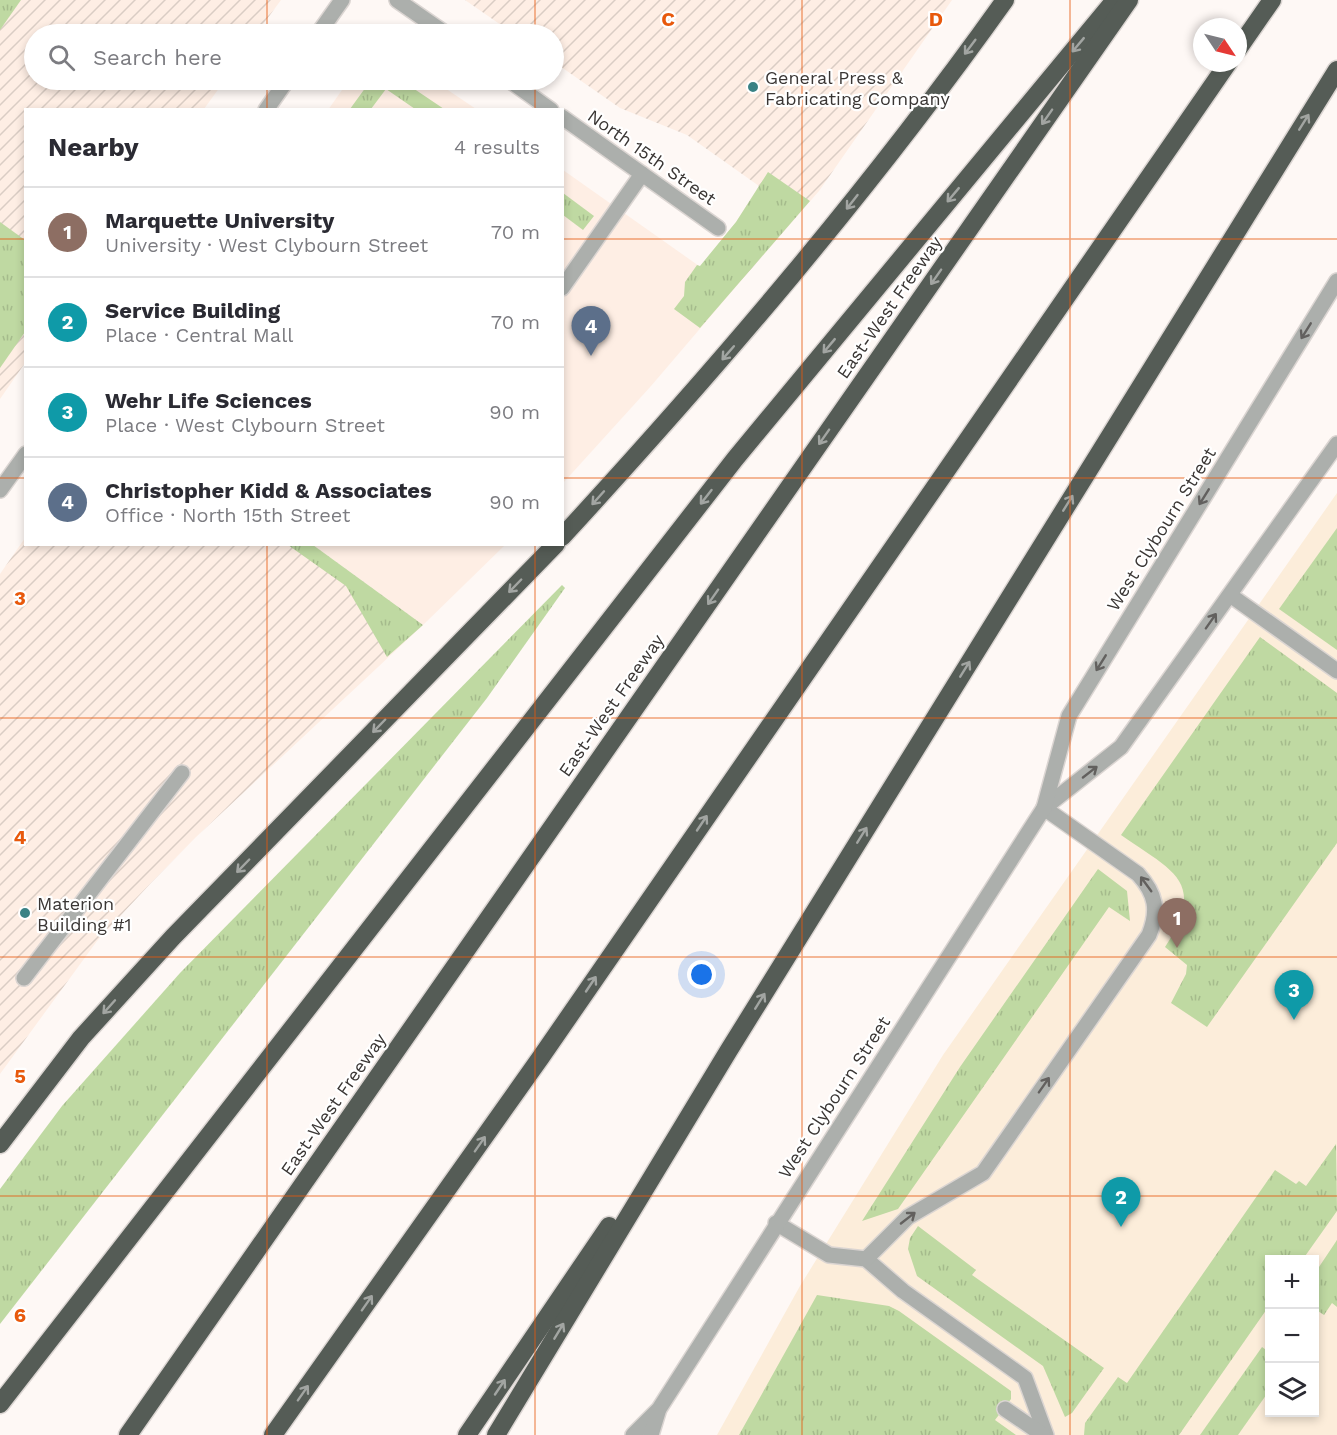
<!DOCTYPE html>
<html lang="en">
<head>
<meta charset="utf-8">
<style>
	body { margin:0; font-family:"Work Sans",sans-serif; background:#f2f2f3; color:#2b2b33 }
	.controls { position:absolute; right:18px; bottom:18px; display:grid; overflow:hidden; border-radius:0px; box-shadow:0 3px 9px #0003 }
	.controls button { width:54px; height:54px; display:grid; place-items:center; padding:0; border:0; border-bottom:2px solid #e1e1e2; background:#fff; color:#2b2b33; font:30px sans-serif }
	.compass { position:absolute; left:1193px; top:18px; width:54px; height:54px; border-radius:50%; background:#fff; box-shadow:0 3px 9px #0003; rotate:125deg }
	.you { position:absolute; left:702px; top:975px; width:21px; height:21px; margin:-15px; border:4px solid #fff; border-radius:50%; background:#1a73e8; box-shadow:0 0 0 9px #1a73e833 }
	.badge { display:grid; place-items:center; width:39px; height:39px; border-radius:50%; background:#ea580c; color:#fff; font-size:20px; font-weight:700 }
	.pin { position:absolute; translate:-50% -50px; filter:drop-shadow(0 2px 3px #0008) }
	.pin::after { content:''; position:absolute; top:32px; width:21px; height:18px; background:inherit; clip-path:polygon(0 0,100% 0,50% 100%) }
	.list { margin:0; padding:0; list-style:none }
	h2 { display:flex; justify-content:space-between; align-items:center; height:78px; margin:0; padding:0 24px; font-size:26px }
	h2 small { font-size:20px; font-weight:400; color:#7c7c81 }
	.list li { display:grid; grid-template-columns:39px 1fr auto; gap:18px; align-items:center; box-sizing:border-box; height:90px; padding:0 24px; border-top:2px solid #e1e1e2 }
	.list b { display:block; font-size:22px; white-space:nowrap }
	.list p { margin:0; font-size:20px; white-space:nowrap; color:#7c7c81 }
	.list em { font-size:20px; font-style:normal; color:#7c7c81 }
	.icon { flex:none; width:33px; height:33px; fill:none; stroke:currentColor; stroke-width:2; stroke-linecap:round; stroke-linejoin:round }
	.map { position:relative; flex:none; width:1337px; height:1435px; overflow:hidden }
	.search { position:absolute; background:#fff; box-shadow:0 3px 9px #0003; left:24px; top:24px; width:540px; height:66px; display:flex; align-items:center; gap:15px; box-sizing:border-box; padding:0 21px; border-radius:33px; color:#7c7c81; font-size:22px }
	.panel { position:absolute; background:#fff; box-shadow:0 3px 9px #0003; left:24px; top:108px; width:540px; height:438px; border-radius:0px }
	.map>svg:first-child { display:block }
</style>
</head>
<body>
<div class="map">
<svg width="1337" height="1435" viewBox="0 0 1337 1435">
	<defs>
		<pattern id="industrial-furrows" width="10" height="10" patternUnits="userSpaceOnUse" patternTransform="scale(1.5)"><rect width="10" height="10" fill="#feeee4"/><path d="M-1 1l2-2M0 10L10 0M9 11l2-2" fill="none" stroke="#dacdc4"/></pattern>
		<pattern id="grass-tufts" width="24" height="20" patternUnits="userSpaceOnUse" patternTransform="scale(1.5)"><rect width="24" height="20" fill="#bfd9a2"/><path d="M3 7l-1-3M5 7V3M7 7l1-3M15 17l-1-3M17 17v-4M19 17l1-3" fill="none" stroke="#a5bb8c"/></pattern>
	</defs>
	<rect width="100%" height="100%" fill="#fef8f5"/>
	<g fill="#feeee4">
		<path d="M349,80H433L476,109L328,110Z"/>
		<path d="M563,170L733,290L651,386L563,483Z"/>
		<path d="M313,545H505L423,625Z"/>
	</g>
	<g fill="url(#industrial-furrows)">
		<path d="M0,0H281L256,34H34V80H225L204,109L26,110L25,363L0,399Z"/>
		<path d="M465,0H952L819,191L733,290L700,267L736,222L759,186L687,135L620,108L554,62V34H514Z"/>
		<path d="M25,538L26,544L313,545L423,625L196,837L150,884L97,941L0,1074V574Z"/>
	</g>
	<path fill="#fcedda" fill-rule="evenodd" d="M1337,493V1435H717L800,1286L943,1055ZM1270,1260H1314V1412H1270Z"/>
	<g fill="url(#grass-tufts)">
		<path d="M0,0H21L0,30Z"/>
		<path d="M371,80H401L444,109H415L386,89L371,109H350Z"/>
		<path d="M768,172L810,201L700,328L674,309L684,296L685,282L697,265L700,266L736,222Z"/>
		<path d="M563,193L594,216L583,230L563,215Z"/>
		<path d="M0,222L25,240V332L0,368Z"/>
		<path d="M1337,528V650L1279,609Z"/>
		<path d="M288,545H313L423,625L387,657L346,586Z"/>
		<path d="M562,585L565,588L487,698L0,1324V1189L62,1106L180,973Z"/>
		<path d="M1260,637L1337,693V843L1207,1027L1171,1003L1186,974L1187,965L1165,947C1208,881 1172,871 1121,835Z"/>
		<path d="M1098,869L1127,891L1130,921L1109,907L898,1209L862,1221L960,1067Z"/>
		<path d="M1336,1144L1337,1211L1303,1259L1270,1260L1269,1306L1179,1435H1084L1085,1423L1118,1377L1127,1383L1275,1170L1296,1184L1299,1181L1306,1186Z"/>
		<path d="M918,1226L976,1270L972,1275L1104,1368L1072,1413L1065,1417L1043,1366L917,1276L908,1249L910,1238Z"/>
		<path d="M1337,1240V1307L1332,1303L1324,1315L1315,1309V1273Z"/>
		<path d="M817,1295L889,1306L899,1311L1011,1391V1399L995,1420L1016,1435H739Z"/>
		<path d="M1262,1347L1269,1352V1391L1238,1435H1200Z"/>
	</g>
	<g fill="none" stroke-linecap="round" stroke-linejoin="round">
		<defs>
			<g id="service">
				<path d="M562,288L642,174"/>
				<path d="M24,978L182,773"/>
				<path d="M776,1223L829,1255L866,1259L903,1291L1025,1378L1046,1435"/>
				<path d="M866,1259L908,1217L983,1173L1149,935C1159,910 1156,894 1138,874L1044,808"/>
			</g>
			<g id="pedestrian">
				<path d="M1230,595L1337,671"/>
				<path d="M1005,1409L1043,1435"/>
			</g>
			<g id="minor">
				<path d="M397,0L446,34"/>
				<path d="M509,80L551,110"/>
				<path d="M562,117L718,228"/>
			</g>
			<g id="tertiary">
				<path d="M318,34L342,0"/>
				<path d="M266,110L287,80"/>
				<path d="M0,490L26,454"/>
				<path d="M1044,808L1121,747L1337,444"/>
				<path d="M633,1435L659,1409L1044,808L1069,716L1337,281"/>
				<path d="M651,1435L658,1412"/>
			</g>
			<g id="motorway">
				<path d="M1238,49L1272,0"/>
				<path d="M562,537C720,365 869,191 1005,0"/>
				<path d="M0,1144L81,1038L173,937L556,544"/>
				<path d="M0,1404L735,459L1115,0"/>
				<path d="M128,1435L1129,0"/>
				<path d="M273,1435L541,1057L1228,63"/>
				<path d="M467,1435L609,1226"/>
				<path d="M496,1435L729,1050L1337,70"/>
			</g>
		</defs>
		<use href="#service" stroke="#dbd5d2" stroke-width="18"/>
		<use href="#pedestrian" stroke="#dbd5d2" stroke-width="18"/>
		<use href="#minor" stroke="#dbd5d2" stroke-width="18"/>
		<use href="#tertiary" stroke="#dbd5d2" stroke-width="18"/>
		<use href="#motorway" stroke="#dbd5d2" stroke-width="21"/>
		<use href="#service" stroke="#acafac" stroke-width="15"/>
		<use href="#pedestrian" stroke="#acafac" stroke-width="15"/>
		<use href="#minor" stroke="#acafac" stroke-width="15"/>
		<use href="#tertiary" stroke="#acafac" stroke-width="15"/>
		<use href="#motorway" stroke="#555c56" stroke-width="18"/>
	</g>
	<defs><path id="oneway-shaft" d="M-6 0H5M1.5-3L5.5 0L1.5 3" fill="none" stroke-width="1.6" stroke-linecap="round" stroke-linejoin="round" transform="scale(1.5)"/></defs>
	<g stroke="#a2a5a2">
		<use href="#oneway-shaft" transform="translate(1078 45) rotate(130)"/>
		<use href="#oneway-shaft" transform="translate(970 47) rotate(127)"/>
		<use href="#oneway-shaft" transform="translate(1047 117) rotate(125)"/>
		<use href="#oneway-shaft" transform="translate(1304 122) rotate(-58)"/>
		<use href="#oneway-shaft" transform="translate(953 195) rotate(130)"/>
		<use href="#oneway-shaft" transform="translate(852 202) rotate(128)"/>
		<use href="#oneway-shaft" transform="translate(936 277) rotate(125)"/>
		<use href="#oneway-shaft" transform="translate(829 346) rotate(130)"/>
		<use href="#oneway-shaft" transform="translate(728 353) rotate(131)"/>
		<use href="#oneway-shaft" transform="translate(824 437) rotate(125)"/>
		<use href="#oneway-shaft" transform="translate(706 497) rotate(128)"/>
		<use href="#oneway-shaft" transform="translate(598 498) rotate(132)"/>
		<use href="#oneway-shaft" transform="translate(1068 503) rotate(-58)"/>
		<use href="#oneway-shaft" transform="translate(515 586) rotate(134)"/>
		<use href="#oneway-shaft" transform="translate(713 597) rotate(125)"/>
		<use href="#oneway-shaft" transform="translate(965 669) rotate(-58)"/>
		<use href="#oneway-shaft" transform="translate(379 726) rotate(134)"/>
		<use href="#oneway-shaft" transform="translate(702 823) rotate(-56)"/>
		<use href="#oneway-shaft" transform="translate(862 835) rotate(-58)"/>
		<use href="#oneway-shaft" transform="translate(243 866) rotate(134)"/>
		<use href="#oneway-shaft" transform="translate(591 984) rotate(-56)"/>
		<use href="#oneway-shaft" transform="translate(760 1001) rotate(-58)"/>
		<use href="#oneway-shaft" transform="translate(109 1007) rotate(132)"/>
		<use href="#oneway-shaft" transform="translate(480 1144) rotate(-55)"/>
		<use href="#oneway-shaft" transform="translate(367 1303) rotate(-55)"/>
		<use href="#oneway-shaft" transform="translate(559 1331) rotate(-59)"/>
		<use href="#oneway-shaft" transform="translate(500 1387) rotate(-56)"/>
		<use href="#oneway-shaft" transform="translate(303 1393) rotate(-55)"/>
	</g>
	<g stroke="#62605e">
		<use href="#oneway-shaft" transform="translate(1306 331) rotate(122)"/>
		<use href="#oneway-shaft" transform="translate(1204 497) rotate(122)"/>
		<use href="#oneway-shaft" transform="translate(1211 621) rotate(-55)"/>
		<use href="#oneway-shaft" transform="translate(1101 663) rotate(122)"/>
		<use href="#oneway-shaft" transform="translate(1090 772) rotate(-38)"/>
		<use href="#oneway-shaft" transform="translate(1146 884) rotate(-126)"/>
		<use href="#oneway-shaft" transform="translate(1044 1085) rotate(-55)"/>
		<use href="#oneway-shaft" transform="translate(908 1218) rotate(-38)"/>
	</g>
	<path fill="none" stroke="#e8590c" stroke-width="1.5" stroke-opacity="0.55" d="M267,0V34M535,0V34M802,0V1435M1070,0V1435M267,80V110M535,80V110M0,239H26M562,239H1337M0,478H26M562,478H1337M267,544V1435M535,544V1435M0,718H1337M0,957H1337M0,1196H1337"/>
	<g fill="#398285" stroke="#fff" stroke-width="2">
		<circle cx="753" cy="87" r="6"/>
		<circle cx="25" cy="913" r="6"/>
	</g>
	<g text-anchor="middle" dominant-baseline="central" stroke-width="4.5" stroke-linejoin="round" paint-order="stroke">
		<g font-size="18" fill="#3a3634" stroke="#fff" text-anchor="start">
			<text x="765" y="77">General Press &amp;<tspan x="765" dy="21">Fabricating Company</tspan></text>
			<text x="37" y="903">Materion<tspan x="37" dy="21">Building #1</tspan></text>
		</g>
		<g font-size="18" fill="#3a3634" stroke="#fff">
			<text transform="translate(652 157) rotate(35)">North 15th Street</text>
			<text transform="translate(889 307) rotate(-55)">East-West Freeway</text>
			<text transform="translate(1161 529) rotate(-58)">West Clybourn Street</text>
			<text transform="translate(611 705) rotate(-55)">East-West Freeway</text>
			<text transform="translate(834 1097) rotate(-57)">West Clybourn Street</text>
			<text transform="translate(333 1104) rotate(-55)">East-West Freeway</text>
		</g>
	</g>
	<g font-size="20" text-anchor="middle" font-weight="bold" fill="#e8590c" stroke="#fff" stroke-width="4.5" stroke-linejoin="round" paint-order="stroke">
		<text x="668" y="26">C</text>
		<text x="936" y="26">D</text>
		<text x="20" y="605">3</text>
		<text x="20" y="844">4</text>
		<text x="20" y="1083">5</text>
		<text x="20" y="1322">6</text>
	</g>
</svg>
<div class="controls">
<button>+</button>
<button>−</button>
<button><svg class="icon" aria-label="layers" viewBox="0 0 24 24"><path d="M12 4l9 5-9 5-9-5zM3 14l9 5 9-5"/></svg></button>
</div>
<svg class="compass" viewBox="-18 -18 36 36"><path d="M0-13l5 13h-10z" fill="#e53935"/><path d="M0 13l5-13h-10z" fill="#7c7c81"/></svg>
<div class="you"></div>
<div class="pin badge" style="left:1177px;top:948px;background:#8d6e63">1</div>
<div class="pin badge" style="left:1121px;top:1227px;background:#0f9aa8">2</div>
<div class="pin badge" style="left:1294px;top:1020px;background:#0f9aa8">3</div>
<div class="pin badge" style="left:591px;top:356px;background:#5c6f8a">4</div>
<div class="search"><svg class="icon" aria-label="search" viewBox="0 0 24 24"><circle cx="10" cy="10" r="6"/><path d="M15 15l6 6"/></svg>Search here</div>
<section class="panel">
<h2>Nearby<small>4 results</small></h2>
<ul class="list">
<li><span class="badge" style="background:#8d6e63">1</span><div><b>Marquette University</b><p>University · West Clybourn Street</p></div><em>70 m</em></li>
<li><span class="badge" style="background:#0f9aa8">2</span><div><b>Service Building</b><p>Place · Central Mall</p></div><em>70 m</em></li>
<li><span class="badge" style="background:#0f9aa8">3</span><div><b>Wehr Life Sciences</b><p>Place · West Clybourn Street</p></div><em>90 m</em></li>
<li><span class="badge" style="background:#5c6f8a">4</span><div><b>Christopher Kidd &amp; Associates</b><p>Office · North 15th Street</p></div><em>90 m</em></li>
</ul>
</section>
</div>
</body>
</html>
